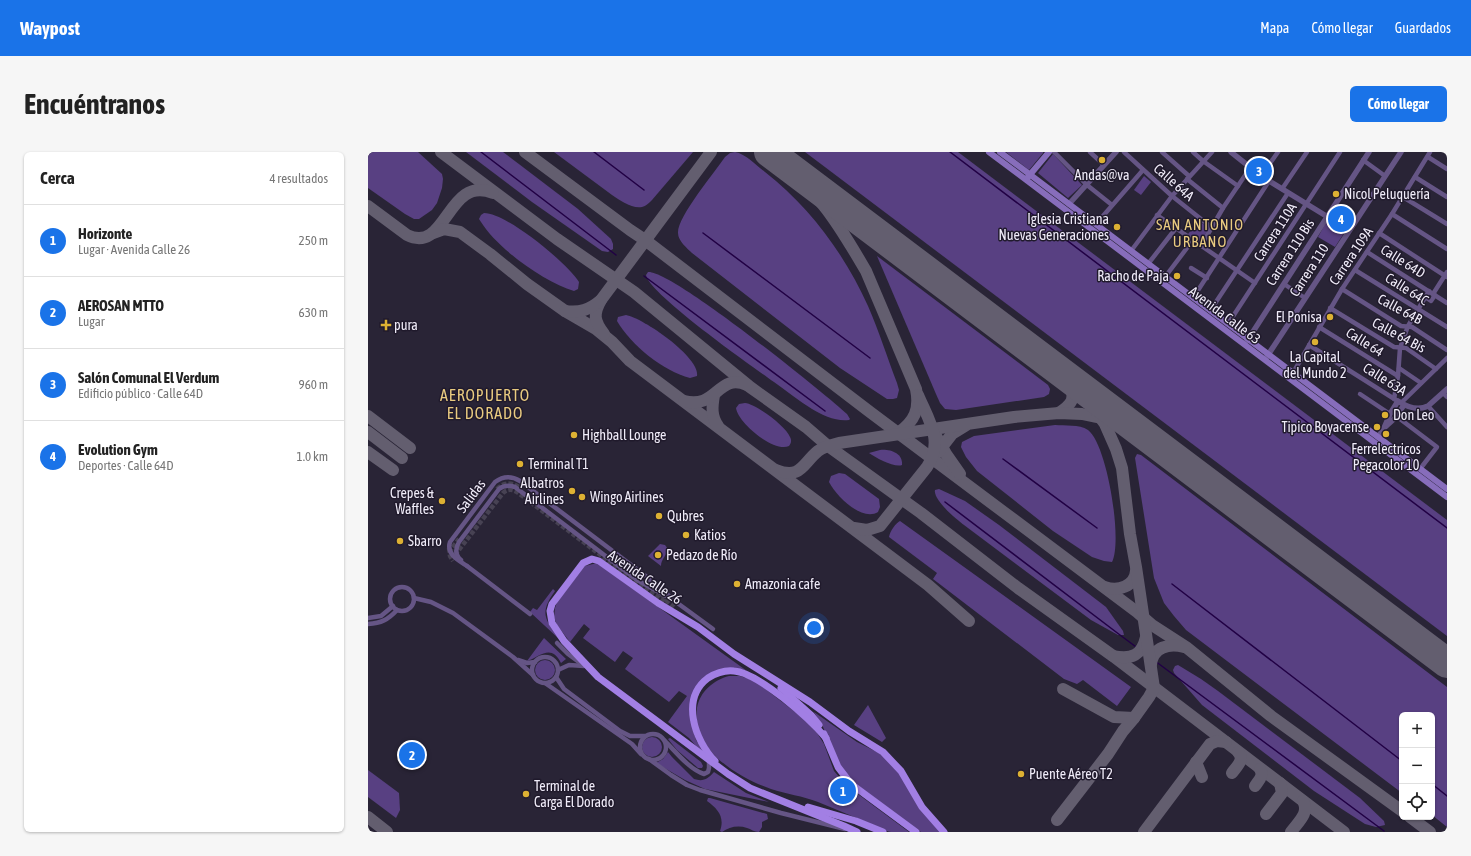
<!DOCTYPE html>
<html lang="es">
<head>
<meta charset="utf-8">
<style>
	body { margin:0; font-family:"Asap Condensed",sans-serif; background:#f6f6f6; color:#222 }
	.controls { position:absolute; right:12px; bottom:12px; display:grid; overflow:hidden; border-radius:6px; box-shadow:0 1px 3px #0004 }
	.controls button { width:36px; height:36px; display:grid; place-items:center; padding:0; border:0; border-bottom:1px solid #e0e0e0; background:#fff; color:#222; font:20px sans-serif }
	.you { position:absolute; left:446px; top:476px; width:14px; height:14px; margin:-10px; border:3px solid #fff; border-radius:50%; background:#1a73e8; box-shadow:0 0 0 6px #1a73e833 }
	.badge { display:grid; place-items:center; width:26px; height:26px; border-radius:50%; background:#1a73e8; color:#fff; font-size:13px; font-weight:700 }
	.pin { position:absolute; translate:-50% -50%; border:2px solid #fff; box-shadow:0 1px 4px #0006 }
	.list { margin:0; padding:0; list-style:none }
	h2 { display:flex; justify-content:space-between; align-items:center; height:52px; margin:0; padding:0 16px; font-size:17px }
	h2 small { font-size:13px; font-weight:400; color:#767676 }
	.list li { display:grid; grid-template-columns:26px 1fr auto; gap:12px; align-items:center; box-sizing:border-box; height:72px; padding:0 16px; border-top:1px solid #e0e0e0 }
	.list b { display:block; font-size:15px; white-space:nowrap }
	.list p { margin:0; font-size:13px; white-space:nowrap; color:#767676 }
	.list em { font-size:13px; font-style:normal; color:#767676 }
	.icon { flex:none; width:22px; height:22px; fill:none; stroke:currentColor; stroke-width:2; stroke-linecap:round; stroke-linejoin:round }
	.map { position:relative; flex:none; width:1079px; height:680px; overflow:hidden; border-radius:6px }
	header { display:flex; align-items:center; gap:24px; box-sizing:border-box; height:56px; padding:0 20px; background:#1a73e8; color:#fff }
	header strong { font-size:19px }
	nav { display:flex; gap:22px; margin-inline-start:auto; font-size:14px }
	.intro { display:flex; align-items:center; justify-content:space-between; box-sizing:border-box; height:96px; padding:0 24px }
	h1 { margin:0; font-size:28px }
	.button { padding:10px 18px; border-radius:6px; background:#1a73e8; color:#fff; font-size:14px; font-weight:700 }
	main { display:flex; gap:24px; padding:0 24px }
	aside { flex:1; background:#fff; border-radius:6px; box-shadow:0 1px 3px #0004 }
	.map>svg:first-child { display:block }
</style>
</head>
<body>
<header>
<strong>Waypost</strong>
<nav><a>Mapa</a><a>Cómo llegar</a><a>Guardados</a></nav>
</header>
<div class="intro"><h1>Encuéntranos</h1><a class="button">Cómo llegar</a></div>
<main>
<aside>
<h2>Cerca<small>4 resultados</small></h2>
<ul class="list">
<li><span class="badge">1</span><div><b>Horizonte</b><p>Lugar · Avenida Calle 26</p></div><em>250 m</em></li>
<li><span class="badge">2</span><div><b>AEROSAN MTTO</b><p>Lugar</p></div><em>630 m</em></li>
<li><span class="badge">3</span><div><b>Salón Comunal El Verdum</b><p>Edificio público · Calle 64D</p></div><em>960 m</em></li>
<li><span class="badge">4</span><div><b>Evolution Gym</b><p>Deportes · Calle 64D</p></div><em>1.0 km</em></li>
</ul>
</aside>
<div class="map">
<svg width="1079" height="680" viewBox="0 0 1079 680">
	<rect width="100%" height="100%" fill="#292436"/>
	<g fill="#584082">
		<path d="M0,0H50L74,22L75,27L74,36L69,51L64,58L51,67H46L37,62L0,36Z"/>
		<path d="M98,0H135L210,57L243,87L245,92V97L240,100L234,99L164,50Z"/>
		<path d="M186,0H325L284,48C281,51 278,54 274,55C264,57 251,48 244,43Z"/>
		<path d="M367,0C378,2 389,14 397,20C442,55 477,103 500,154C511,179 519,205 529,231L531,238L529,246L525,247H519L472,216L324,101C319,96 310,89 310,81C309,65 347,20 357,5L362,1Z"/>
		<path d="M437,0H590L1079,368V484Z"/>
		<path d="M638,0H675V1L661,18Z"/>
		<path d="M685,2L714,33L700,46L670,21Z"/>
		<path d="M776,24L783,30L773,43L766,38Z"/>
		<path d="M116,61C139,61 199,111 211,130L210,137L206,139C176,130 130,97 113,70L111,67L113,63Z"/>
		<path d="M960,67L978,78L967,95L950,85Z"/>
		<path d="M831,69L841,76L832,91L820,82Z"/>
		<path d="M509,104L680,233L682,237L681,242L676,245L588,258L577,257L572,251L568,242Z"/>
		<path d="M280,120C304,118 455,240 479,262L482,267L481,268C469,270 454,263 444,257C431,249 419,239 406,230C385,215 281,142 278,123Z"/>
		<path d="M258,163C275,166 332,205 329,224L322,226C295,219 263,193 249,169L250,165Z"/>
		<path d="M377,251C388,252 418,274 422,285C424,289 423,291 421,294C406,301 370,271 368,256L371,252Z"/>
		<path d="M687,273C697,274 711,272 720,278C739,292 755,389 744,410L736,409L724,405L685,379L609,319L598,305L593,295L594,290L606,284Z"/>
		<path d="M512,298C522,297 535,301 534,313C527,316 508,306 501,301Z"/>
		<path d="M769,302L773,303L1079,535V675L1064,663V563H1034V641L818,478L806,464L796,451L786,426L767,306Z"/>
		<path d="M471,321L477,322L511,347L512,355L510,360C494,370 468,344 461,330L463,324Z"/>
		<path d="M571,337L597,349L631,373L738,455L755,479L756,483H750L723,468L596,373C588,367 565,348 567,338Z"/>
		<path d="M532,369L763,535L749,554L715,528L709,532L696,527L565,427L569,421L521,385C522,379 528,371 532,369Z"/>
		<path d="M292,392L297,393L300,397C299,403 293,407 293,414L280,404Z"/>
		<path d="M229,411L379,519L373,517L334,529L322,567L328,588L340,608L321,586L300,570L319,544L311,539L301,550L257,517L265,506L255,499L247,510L215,486L222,477L216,472L202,490L189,473L186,465L187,456L189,450L217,414Z"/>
		<path d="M185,437L187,439C171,461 177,467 191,487L162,460L165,456L169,458Z"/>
		<path d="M176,486L198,507L193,511C183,491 172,505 159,509Z"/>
		<circle cx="177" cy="518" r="10"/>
		<path d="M810,513L833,527L850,539L992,646L1016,669L1017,673L1008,675L997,672L946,639L834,553L806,521L805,518L807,514Z"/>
		<path d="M361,524H372L387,529L444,573L456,592L466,619L479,634L541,680C535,680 528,680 523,680C516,679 509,674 503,672C485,665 468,657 450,650C435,644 418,642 403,637C369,625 324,598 329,556C332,539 346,528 361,524Z"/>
		<path d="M500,553L518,586L514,590L486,573Z"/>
		<path d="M446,560L489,590L509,600L523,610L573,680H553L480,626L473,617L455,575Z"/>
		<circle cx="284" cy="595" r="10"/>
		<path d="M302,586L333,610L335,614L334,616H330L309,598L300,587Z"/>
		<path d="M300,600L304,605L326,627C335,630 340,627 346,620L378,641L401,650L337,637L317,628L288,611L295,607Z"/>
		<path d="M0,618L31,641L32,658L28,666L0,645Z"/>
		<path d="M340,646H342L399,662L400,667L394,670V675L391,680C386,680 383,677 379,676C370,673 361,675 354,680L352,679C357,665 350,657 339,649Z"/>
	</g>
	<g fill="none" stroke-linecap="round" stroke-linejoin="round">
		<g stroke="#210044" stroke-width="1.5">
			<path d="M113,0L248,103"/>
			<path d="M226,0L276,38"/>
			<path d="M582,0L1079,376"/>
			<path d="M335,81L502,206"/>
			<path d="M276,124L457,259"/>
			<path d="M635,307L729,376"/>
			<path d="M577,350L752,483L1016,679"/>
			<path d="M804,432L1034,609"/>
			<path d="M1064,632L1079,644"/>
		</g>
		<g stroke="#635e6f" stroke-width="12">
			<path d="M73,0L189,87L266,140L382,235L438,275L460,294L485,312L553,361L650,436L745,504L976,680"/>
			<path d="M157,0L262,78L277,88L502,260L769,460L784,473L818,495L903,564L1034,659"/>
			<path d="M406,4C423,20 442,36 456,54C472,74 485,97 498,119L548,237C552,257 547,269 530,281"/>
			<path d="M0,54L39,83C79,103 79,22 125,41"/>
			<path d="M65,81L76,77L92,80L122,102L159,132L197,159L228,177L244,190L262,209L560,433L601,469"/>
			<path d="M233,148C225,162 226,169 236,182"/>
			<path d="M197,159C212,161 221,158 233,148L343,0"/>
			<path d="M346,243C344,255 343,264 350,274"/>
			<path d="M316,249C349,258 350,220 379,233"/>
			<path d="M691,261C708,249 705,247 703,228"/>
			<path d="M0,264L42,296"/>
			<path d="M0,280L34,306"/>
			<path d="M568,284L578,302L592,322"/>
			<path d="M0,300L25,318"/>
			<path d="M570,300L584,282L597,274"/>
			<path d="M408,318C433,328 435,311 450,299C456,294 464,293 471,291L646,265L691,261L714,262L733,266L761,278L785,289"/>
			<path d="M486,376L499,378L512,374L559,315C576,289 561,269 550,243"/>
			<path d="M737,435C750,440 767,434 768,419"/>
			<path d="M745,504C764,508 774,503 778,485"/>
			<path d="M783,512C785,495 801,491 816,495"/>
			<path d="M695,537L746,565L766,566"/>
			<path d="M828,610L834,625"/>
			<path d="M864,621C869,614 877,608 870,600"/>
			<path d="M887,634C891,628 896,624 892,617"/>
			<path d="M898,662L914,641L912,631"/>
			<path d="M0,665L19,680"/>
			<path d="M1042,665L1062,680"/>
			<path d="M689,668L740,602L755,579L766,566L781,545L786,536L768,415L762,382L754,316L748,297L737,272L708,232"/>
			<path d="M776,680L842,592L849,589L858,590"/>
			<path d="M923,680C930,670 942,661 935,649"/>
		</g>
		<path stroke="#635e6f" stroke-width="30" d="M401,0L1079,511"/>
		<g stroke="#474253" stroke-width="4.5" stroke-dasharray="4.5 2" stroke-linecap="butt">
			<path d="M129,337C136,330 143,330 151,335"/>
			<path d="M81,396L82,404L85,409"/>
			<path d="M83,401V397L91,387"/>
			<path d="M87,403L135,341C139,337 144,337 149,340L271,432L299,451"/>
			<path d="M280,428L300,449"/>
			<path d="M298,448L306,455"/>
		</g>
		<g stroke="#655585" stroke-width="4.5">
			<path d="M686,0L719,33L744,53"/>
			<path d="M722,0L736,13"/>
			<path d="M756,0L804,44L843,75"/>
			<path d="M794,0L821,24"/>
			<path d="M825,0L835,9L870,34"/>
			<path d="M1060,5L1079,17"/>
			<path d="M995,8L1017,24"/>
			<path d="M893,24L910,0"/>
			<path d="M1047,25L1079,45"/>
			<path d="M819,27L855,56"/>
			<path d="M914,37L939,0"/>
			<path d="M1035,45L1079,72"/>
			<path d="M1024,62L1079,97"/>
			<path d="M789,63L887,131"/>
			<path d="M728,72L775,18"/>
			<path d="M1011,81L1079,125"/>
			<path d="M833,94L855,56L882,16"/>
			<path d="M763,99L804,44L844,0"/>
			<path d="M999,100L1079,151"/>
			<path d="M780,112L808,76"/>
			<path d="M823,116L839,126"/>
			<path d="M987,118L1079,175"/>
			<path d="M797,125L825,88"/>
			<path d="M916,132L937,146"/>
			<path d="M974,137L1033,174L1044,175L1079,198"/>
			<path d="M1065,142L1079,120"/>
			<path d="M1057,145L1063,149L1067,143"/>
			<path d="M825,146L901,29"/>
			<path d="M962,156L1026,195L1038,196L1068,217"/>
			<path d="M842,159L920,41"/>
			<path d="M860,172L972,0"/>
			<path d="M951,175L1030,224"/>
			<path d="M941,193L1028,248"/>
			<path d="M1031,216L1053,231"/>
			<path d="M925,221L974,137L1024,62L1062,0"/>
			<path d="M1075,241L1079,245"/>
			<path d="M992,242L1022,262"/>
			<path d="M1026,247L1030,224L1032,196L1040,174L1061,139"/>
			<path d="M1033,251L1079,206"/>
			<path d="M1060,254L1079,275"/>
			<path d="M1028,264L1069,295L1052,317"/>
			<path d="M99,414L162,462"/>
			<circle cx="34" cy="447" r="12"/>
			<path d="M46,446L63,450L85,461L145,505L165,523"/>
			<path d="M308,450L345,477"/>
			<path d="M0,466L13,464L25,454"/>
			<path d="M0,472C13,471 20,468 29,458"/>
			<path d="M189,491L200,502L215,513"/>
			<circle cx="177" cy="518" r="13"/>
			<path d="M150,508L159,511L167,510"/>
			<path d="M190,518L201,513L216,514"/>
			<path d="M188,525L196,537L252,579L262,584H277"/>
			<path d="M177,531L264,592L273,602"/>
			<circle cx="285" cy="595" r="13"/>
			<path d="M297,589C307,599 322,618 336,622L340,620L341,616V609"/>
			<path d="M281,607L303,623L319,633L332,638L413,661L477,677"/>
		</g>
		<g stroke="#655585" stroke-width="5.5">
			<path d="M863,0L893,24L981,78"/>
			<path d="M701,52L748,0"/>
			<path d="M879,189L1001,0"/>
			<path d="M898,206L1033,0"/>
			<path d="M1016,276L1022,262L1030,249C1039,255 1050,259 1060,254L1079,237"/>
			<path d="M1010,285L1016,276L1027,266L1036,253"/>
		</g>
		<g stroke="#876dbb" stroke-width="6">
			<path d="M621,0L1079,345"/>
			<path d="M632,0L1079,337"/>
			<path d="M660,25L681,0"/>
		</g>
		<g stroke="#a27fe4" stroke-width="7">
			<path d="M413,536L443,563L451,573"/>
			<path d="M456,582L470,615L483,632L548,680"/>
			<path d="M347,609C327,589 312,547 340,526C348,521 357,518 366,519C391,521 442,567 458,586"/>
			<path d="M440,655L488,669L515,680"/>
			<path d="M489,680L476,674L382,636L360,622L230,525L196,489L184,471L182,459L184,452L215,411L224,407L231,409L290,451L330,475L366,502L442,550L481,579L515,600L533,619L554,655L576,680"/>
		</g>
		<g stroke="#655585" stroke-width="4.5">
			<path d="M93,408C87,403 87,397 91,390L131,337C136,333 141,333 147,335L269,428L300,445"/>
			<path d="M99,414C90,408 78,402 82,390L127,330C135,324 144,324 152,329L279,425L308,450"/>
		</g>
	</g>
	<g fill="#ddb133" stroke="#201a2c" stroke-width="1.5">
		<circle cx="734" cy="8" r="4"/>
		<circle cx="968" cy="42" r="4"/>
		<circle cx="749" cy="75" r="4"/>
		<circle cx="809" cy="124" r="4"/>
		<circle cx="962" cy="165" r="4"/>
		<path d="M16 167h4v4h4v4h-4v4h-4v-4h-4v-4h4z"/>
		<circle cx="947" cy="190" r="4"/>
		<circle cx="1017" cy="263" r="4"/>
		<circle cx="1009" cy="275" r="4"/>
		<circle cx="1018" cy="282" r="4"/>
		<circle cx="206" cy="283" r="4"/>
		<circle cx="152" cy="312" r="4"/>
		<circle cx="204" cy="339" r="4"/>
		<circle cx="214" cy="345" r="4"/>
		<circle cx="74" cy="349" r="4"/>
		<circle cx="291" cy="364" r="4"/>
		<circle cx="318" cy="383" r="4"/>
		<circle cx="32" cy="389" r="4"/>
		<circle cx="290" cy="403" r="4"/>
		<circle cx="369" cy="432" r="4"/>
		<circle cx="653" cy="622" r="4"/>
		<circle cx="158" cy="642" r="4"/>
	</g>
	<g text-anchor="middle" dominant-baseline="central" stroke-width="3" stroke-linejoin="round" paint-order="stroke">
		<g font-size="14" fill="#f0ecf9" stroke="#201a2c" text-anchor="start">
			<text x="734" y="23" text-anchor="middle">Andas@va</text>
			<text x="976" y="42">Nicol Peluquería</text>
			<text x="741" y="67" text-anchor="end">Iglesia Cristiana<tspan x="741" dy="16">Nuevas Generaciones</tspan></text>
			<text x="801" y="124" text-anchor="end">Racho de Paja</text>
			<text x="954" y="165" text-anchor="end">El Ponisa</text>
			<text x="26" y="173">pura</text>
			<text x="947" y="205" text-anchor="middle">La Capital<tspan x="947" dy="16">del Mundo 2</tspan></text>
			<text x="1025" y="263">Don Leo</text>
			<text x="1001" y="275" text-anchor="end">Tipico Boyacense</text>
			<text x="214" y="283">Highball Lounge</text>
			<text x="1018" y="297" text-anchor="middle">Ferrelectricos<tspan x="1018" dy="16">Pegacolor 10</tspan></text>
			<text x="160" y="312">Terminal T1</text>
			<text x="196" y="331" text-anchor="end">Albatros<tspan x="196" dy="16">Airlines</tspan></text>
			<text x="66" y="341" text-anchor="end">Crepes &amp;<tspan x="66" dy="16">Waffles</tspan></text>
			<text x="222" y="345">Wingo Airlines</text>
			<text x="299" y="364">Qubres</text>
			<text x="326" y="383">Katios</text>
			<text x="40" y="389">Sbarro</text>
			<text x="298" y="403">Pedazo de Río</text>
			<text x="377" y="432">Amazonia cafe</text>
			<text x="661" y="622">Puente Aéreo T2</text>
			<text x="166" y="634">Terminal de<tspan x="166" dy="16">Carga El Dorado</tspan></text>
		</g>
		<g font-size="14" fill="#f0ecf9" stroke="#201a2c">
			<text transform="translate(806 30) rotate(41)">Calle 64A</text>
			<text transform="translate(907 80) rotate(-57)">Carrera 110A</text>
			<text transform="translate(922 100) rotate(-57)">Carrera 110 Bis</text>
			<text transform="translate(983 104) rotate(-56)">Carrera 109A</text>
			<text transform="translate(1035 109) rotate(32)">Calle 64D</text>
			<text transform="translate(941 118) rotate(-57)">Carrera 110</text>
			<text transform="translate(1039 137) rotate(32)">Calle 64C</text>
			<text transform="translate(1032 157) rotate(28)">Calle 64B</text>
			<text transform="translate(857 163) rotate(37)">Avenida Calle 63</text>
			<text transform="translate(1031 183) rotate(28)">Calle 64 Bis</text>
			<text transform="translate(997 190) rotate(32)">Calle 64</text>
			<text transform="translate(1017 227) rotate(32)">Calle 63A</text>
			<text transform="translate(103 344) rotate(-53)">Salidas</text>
			<text transform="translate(277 425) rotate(34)">Avenida Calle 26</text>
		</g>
		<g font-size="15" letter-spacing="1" fill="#e9cb80" stroke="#201a2c">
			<text x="832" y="72">SAN ANTONIO<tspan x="832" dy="17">URBANO</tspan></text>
		</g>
		<g font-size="16" letter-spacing="1" fill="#e9cb80" stroke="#201a2c">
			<text x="117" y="243">AEROPUERTO<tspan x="117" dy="18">EL DORADO</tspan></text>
		</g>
	</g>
</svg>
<div class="controls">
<button>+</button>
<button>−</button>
<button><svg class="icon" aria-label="locate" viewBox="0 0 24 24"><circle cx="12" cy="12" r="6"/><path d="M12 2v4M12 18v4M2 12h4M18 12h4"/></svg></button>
</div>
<div class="you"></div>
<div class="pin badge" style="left:475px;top:639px">1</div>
<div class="pin badge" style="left:44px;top:603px">2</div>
<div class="pin badge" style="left:891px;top:19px">3</div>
<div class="pin badge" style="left:973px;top:67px">4</div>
</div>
</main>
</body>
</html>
